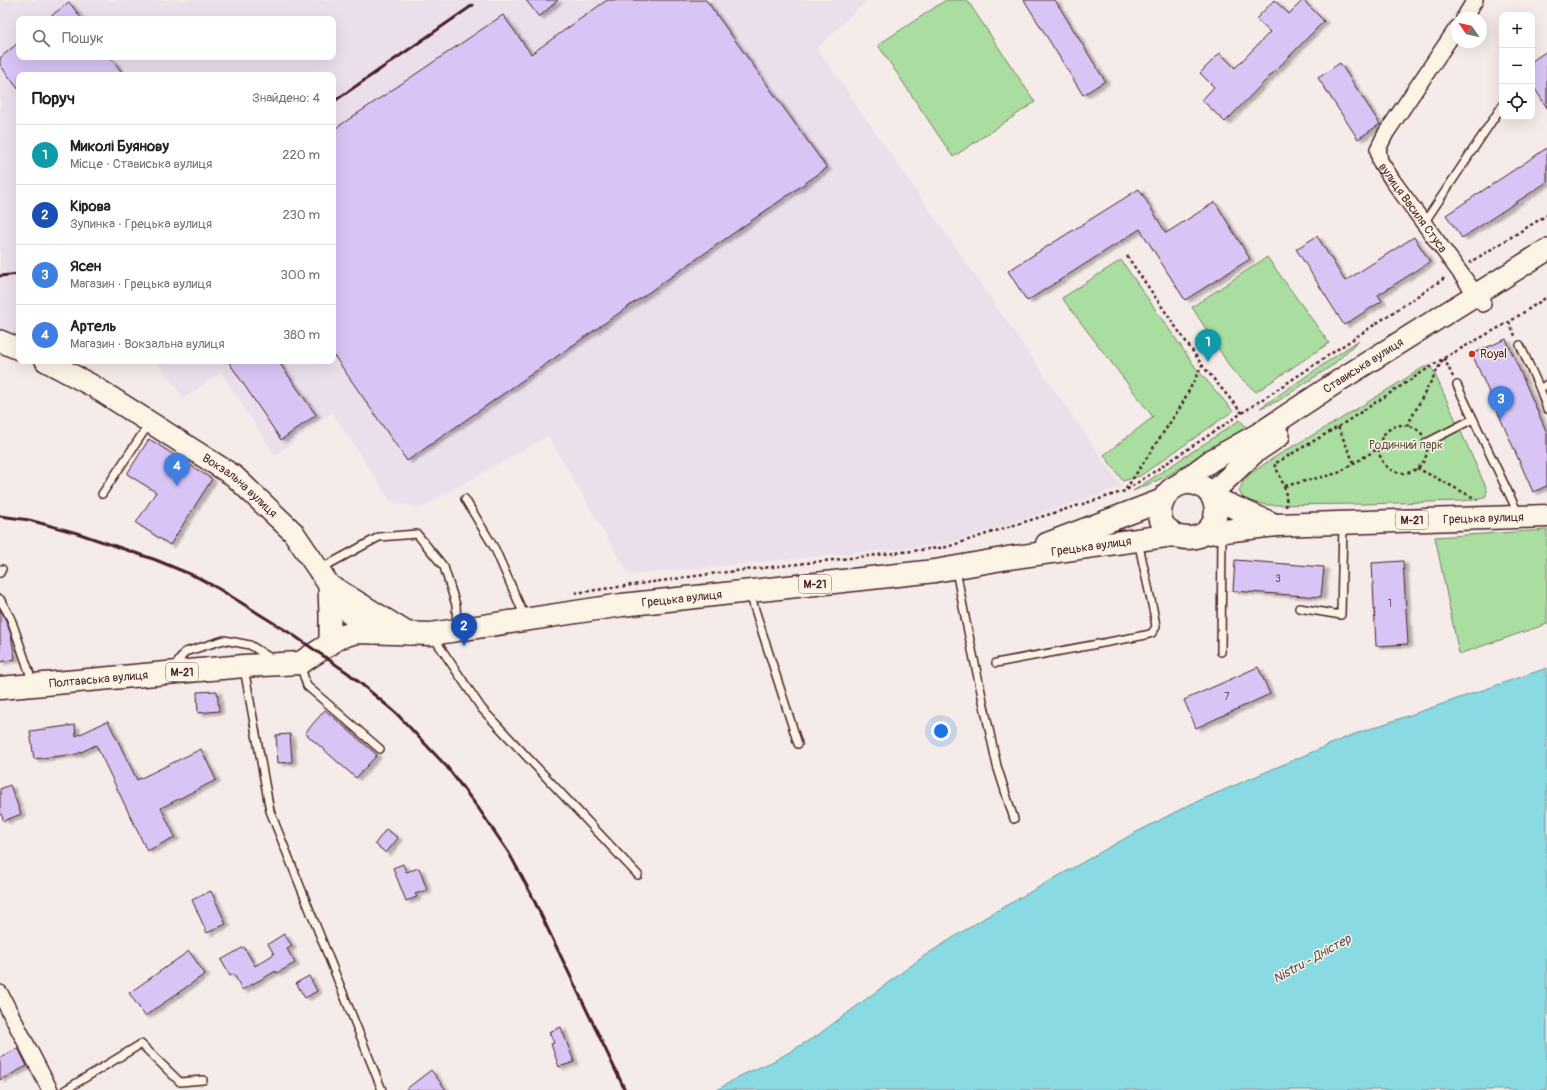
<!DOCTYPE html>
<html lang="uk">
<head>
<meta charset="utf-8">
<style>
	body { margin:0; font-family:Pangolin,sans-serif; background:#f6f6f6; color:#202124 }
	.controls { position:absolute; right:12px; top:12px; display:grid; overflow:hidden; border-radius:8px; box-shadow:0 4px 16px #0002 }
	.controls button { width:36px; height:36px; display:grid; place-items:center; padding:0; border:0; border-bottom:1px solid #e0e0e0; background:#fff; color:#202124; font:20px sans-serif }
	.compass { position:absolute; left:1451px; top:12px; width:36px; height:36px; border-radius:50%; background:#fff; box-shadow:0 4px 16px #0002; rotate:304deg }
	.you { position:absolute; left:941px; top:731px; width:14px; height:14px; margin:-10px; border:3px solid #fff; border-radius:50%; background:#1a73e8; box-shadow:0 0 0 6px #1a73e833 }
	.badge { display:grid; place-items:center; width:26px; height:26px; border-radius:50%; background:#db2777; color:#fff; font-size:13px; font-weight:700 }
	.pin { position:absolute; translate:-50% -33px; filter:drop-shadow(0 1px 2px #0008) }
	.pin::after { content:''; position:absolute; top:21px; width:14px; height:12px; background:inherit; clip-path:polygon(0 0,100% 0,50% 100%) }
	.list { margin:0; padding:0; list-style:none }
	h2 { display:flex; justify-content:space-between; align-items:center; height:52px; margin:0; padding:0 16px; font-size:17px }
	h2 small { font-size:13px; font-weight:400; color:#757577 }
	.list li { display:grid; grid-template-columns:26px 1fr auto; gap:12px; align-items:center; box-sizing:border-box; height:60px; padding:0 16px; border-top:1px solid #e0e0e0 }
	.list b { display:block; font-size:15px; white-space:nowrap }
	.list p { margin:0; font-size:13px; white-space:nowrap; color:#757577 }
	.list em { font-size:13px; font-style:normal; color:#757577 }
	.icon { flex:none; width:22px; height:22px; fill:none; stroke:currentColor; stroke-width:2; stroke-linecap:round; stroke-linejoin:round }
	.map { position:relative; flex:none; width:1547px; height:1090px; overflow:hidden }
	.search { position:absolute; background:#fff; box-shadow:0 4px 16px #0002; left:16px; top:16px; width:320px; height:44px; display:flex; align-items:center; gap:10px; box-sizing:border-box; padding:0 14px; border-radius:8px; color:#757577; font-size:15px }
	.panel { position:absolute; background:#fff; box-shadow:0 4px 16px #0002; left:16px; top:72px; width:320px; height:292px; border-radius:8px }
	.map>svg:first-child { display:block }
</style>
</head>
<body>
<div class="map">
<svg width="1547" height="1090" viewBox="0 0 1547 1090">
	<defs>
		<filter id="shadow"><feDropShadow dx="4.5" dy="2.5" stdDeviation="1" flood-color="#0004"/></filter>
	</defs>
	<rect width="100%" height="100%" fill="#f5ebe8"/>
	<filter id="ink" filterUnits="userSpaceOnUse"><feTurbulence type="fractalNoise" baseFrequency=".025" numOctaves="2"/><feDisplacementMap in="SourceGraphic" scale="8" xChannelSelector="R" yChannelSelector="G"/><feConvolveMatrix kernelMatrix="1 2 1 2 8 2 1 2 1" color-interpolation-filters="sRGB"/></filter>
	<g filter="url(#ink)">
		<path fill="#ecdfec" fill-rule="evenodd" d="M0,0H867L817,48L1122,487L947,544L629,575L548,436L421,508L391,502L332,412L275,456L221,372L184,398L156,361H333V75H19V337L0,329ZM19,19H333V57H19Z"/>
		<g fill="#a9dea0" stroke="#7a7e66">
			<path d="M946,0H967L1035,102L953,157L878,45Z"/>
			<path d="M1267,257L1329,343L1256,392L1232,370L1192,307Z"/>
			<path d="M1121,260L1196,368L1233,411L1140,476L1123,481L1104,455L1153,417L1062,298Z"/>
			<path d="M1359,340L1333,365L1278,401L1260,408Z"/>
			<path d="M1424,367H1431L1433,370L1485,485L1487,490L1486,496L1480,499L1460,501L1364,504L1266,505L1244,500L1239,491L1243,482L1251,473L1278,455L1339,420Z"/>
			<path d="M1240,420L1247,428L1165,477L1133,491Z"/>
			<path d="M1547,530V624L1459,654L1435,537Z"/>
		</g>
		<path fill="#89dae3" stroke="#708f99" d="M1547,668V1090H717L740,1076L776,1060L818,1035L924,956L986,917L1131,835L1189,805L1352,735Z"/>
		<g fill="#d8c4f5" stroke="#4a1f2b" filter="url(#shadow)">
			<path d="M526,0H558L539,17Z"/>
			<path d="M607,0H706L827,168L407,461L333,354V130L503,15L531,54Z"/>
			<path d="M1024,0H1055L1105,81L1083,95Z"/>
			<path d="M1274,0L1289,14L1303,0L1324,21L1225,122L1202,100L1214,87L1200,73L1220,53L1235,68L1270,32L1256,19Z"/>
			<path d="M69,2L82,19H47Z"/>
			<path d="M19,42V57H110L124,75H19V90L0,65V58Z"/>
			<path d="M1547,51V108L1532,84V61Z"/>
			<path d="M1340,63L1380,124L1358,139L1318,78Z"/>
			<path d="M1547,148V182L1462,238L1446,215Z"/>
			<path d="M1139,189L1166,233L1215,202L1250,259L1185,300L1140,229L1027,301L1008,271Z"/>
			<path d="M1317,236L1345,281L1414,237L1430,262L1378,295L1382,301L1344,325L1296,249Z"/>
			<path d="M1506,339L1547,433V486L1533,492L1472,354Z"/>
			<path d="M228,361H278L316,415L281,440Z"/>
			<path d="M149,439L212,479L170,545L136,523L156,492L127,474Z"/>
			<path d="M1235,560L1324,567L1321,597L1233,591Z"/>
			<path d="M1403,561L1408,644L1376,646L1372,563Z"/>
			<path d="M0,609L6,621L11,635L15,659L0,662Z"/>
			<path d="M1258,667L1270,694L1196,728L1184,700Z"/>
			<path d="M217,691L219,711L198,713L197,692Z"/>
			<path d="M325,710L377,755L356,778L305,733Z"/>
			<path d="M108,721L137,780L201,749L216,780L161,808L175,837L147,851L96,745L77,754L34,759L30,731L75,725L76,736Z"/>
			<path d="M290,734L292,762L278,763L276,735Z"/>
			<path d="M10,785L21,814L4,821L0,812V789Z"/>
			<path d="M386,829L398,838L386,853L375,844Z"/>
			<path d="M403,864L406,872L419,868L427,890L415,894L417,897L406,901L393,868Z"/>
			<path d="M211,891L226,924L207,933L192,900Z"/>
			<path d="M284,934L292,946L287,949L295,963L277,973L276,971L242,990L234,974L230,976L221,960L244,947L255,966L274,954L268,944Z"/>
			<path d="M189,951L205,974L145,1016L129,993Z"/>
			<path d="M309,976L317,991L305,998L296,983Z"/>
			<path d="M561,1027L574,1062L559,1067L551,1044L554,1043L549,1032Z"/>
			<path d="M18,1048L27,1066L0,1080V1058Z"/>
			<path d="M431,1070L446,1090H405Z"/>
		</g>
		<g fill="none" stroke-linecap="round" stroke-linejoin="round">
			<defs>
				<g id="service">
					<path d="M1424,223L1502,106"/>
					<path d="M1520,345L1540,389L1547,409"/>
					<path d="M1457,385L1519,515"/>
					<path d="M1540,389L1547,384"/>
					<path d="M1426,443L1473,419"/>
					<path d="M102,494L149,424"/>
					<path d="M465,499L495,549L525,617"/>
					<path d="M320,569L379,537L417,534L444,567L456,605L457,627"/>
					<path d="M956,570L966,622L997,766L1014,819"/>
					<path d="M0,573L2,569"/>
					<path d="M750,594L798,744"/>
					<path d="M0,599L11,619L33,683"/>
					<path d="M1299,608L1341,615L1343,525"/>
					<path d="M434,638L482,709L638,875"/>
					<path d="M1221,652L1222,534"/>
					<path d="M996,663L1146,635L1152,633L1156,627L1154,614L1138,541"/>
					<path d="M300,664L307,686L380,749"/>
					<path d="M244,668L270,811L382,1090"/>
					<path d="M173,669L185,652L224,640L250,645L272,659"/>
					<path d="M65,1090L141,1044L180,1082L203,1080"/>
				</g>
				<g id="minor">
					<path d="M1464,18L1475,0"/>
					<path id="s1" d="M1457,28L1386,133L1378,149L1380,161L1393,181L1483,304"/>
					<path d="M0,993L50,1090"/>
				</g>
				<g id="secondary">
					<path d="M0,341L19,349"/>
					<path id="s2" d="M46,361L93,386L234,476L293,532L329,585L349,613L374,633"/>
					<path id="s3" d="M1181,483L1212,460L1260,433L1343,378L1547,250"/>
					<path d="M1211,494L1254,453L1279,436"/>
					<path d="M329,585L330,616V644"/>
					<path d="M336,589L409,634"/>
				</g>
				<g id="trunk">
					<path d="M1213,498L1275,525"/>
					<path id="s4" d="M1207,533L1277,525L1547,516"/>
					<path d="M1047,544L1163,500"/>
					<path id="s5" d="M0,688L244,666L300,663L330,644L337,638L356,632L431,634L622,605L935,571L1008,558L1173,535C1216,551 1230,499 1199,485C1190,482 1183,482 1175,487C1163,494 1155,513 1164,526C1167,529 1171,532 1173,535"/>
				</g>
			</defs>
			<use href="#service" stroke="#4a1f2b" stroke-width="10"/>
			<use href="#minor" stroke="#4a1f2b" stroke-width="18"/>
			<use href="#secondary" stroke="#4a1f2b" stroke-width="24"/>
			<use href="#trunk" stroke="#4a1f2b" stroke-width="25"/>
			<g stroke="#4a1f2b" stroke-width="2.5" stroke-dasharray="3 3" stroke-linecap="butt">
				<path d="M1127,256L1202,365L1242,413"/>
				<path d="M1469,263L1547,215"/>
				<path d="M1509,322L1516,338"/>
				<path d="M1444,358L1453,377"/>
				<circle cx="1403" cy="449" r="24"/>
				<path d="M1407,426L1443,359"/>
				<path d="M1338,427L1354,463"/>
				<path d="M1417,468L1478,500"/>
				<path d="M1285,486L1338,473L1379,448"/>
				<path d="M1126,489L1181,406L1202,365"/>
				<path d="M1286,507C1288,491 1281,478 1274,464L1338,427L1444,358L1509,322L1547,297"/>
				<path d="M575,593L710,574L947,547L1008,527L1125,491L1446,277"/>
			</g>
			<use href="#service" stroke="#fcf5e5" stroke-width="7"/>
			<use href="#minor" stroke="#fcf5e5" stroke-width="15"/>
			<use href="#secondary" stroke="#fcf5e5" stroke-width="21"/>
			<use href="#trunk" stroke="#fcf5e5" stroke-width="22"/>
			<g stroke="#4a1f2b" stroke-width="3">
				<path d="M333,102L473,5"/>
				<path d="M0,276L19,274"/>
				<path d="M0,516L29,520L77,533L156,560L197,577L219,589L293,635L348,673L396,713L447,767L479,809L509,853L531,894L625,1090"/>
			</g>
		</g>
	</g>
	<circle fill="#c8321e" stroke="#fcf5e5" stroke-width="1.5" cx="1472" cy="354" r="4"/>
	<g text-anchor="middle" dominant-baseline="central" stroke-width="3" stroke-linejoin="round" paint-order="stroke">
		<g font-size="10" fill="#6e485e">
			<text x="1278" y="579">3</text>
			<text x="1390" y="604">1</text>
			<text x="1227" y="697">7</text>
		</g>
		<g fill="#fcf5e5" stroke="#7f5f63" stroke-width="1">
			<rect x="1396" y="511" width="32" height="18" rx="3"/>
			<rect x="799" y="575" width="32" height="18" rx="3"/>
			<rect x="166" y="663" width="32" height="18" rx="3"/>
		</g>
		<g font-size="11" font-weight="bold" fill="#4a1f2b">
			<text x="1412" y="520">М-21</text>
			<text x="815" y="584">М-21</text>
			<text x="182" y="672">М-21</text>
		</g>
		<g font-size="12" fill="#4a1f2b" stroke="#fcf5e5">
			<text stroke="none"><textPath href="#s1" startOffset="214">вулиця Василя Стуса</textPath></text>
			<text stroke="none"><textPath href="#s3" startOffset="217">Стависька вулиця</textPath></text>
			<text stroke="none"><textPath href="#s2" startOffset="231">Вокзальна вулиця</textPath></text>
			<text stroke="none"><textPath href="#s4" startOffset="277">Грецька вулиця</textPath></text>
			<text stroke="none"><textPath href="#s5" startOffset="1107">Грецька вулиця</textPath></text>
			<text stroke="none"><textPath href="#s5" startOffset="694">Грецька вулиця</textPath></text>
			<text stroke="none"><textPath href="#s5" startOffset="99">Полтавська вулиця</textPath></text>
		</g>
		<g font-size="12" fill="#4a1f2b" stroke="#fcf5e5" text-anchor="start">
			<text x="1480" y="354">Royal</text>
		</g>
		<g font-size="12" fill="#624f48" stroke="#fcf5e5">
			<text x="1406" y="445">Родинний парк</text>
		</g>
		<g font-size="13" font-style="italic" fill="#5a4e59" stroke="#fcf5e5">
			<text transform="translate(1312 959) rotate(-29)">Nistru - Дністер</text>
		</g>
	</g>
</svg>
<div class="controls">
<button>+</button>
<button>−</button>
<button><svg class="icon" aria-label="locate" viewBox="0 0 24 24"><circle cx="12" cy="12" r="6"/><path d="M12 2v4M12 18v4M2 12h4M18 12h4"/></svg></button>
</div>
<svg class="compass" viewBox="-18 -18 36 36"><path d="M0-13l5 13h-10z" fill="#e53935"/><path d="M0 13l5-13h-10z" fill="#757577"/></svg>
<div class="you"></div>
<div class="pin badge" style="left:1208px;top:362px;background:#0f9aa8">1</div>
<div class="pin badge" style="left:464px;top:646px;background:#1a4fb4">2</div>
<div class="pin badge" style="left:1501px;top:419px;background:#3f7fe0">3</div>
<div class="pin badge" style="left:177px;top:486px;background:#3f7fe0">4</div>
<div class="search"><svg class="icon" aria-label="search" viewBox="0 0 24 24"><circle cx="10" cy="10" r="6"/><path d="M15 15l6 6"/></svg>Пошук</div>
<section class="panel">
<h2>Поруч<small>Знайдено: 4</small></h2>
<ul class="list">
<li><span class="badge" style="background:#0f9aa8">1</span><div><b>Миколі Буянову</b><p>Місце · Стависька вулиця</p></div><em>220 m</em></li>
<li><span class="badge" style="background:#1a4fb4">2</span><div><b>Кірова</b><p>Зупинка · Грецька вулиця</p></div><em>230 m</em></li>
<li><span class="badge" style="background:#3f7fe0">3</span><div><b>Ясен</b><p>Магазин · Грецька вулиця</p></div><em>300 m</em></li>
<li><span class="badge" style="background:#3f7fe0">4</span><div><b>Артель</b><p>Магазин · Вокзальна вулиця</p></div><em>380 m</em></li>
</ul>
</section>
</div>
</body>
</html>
